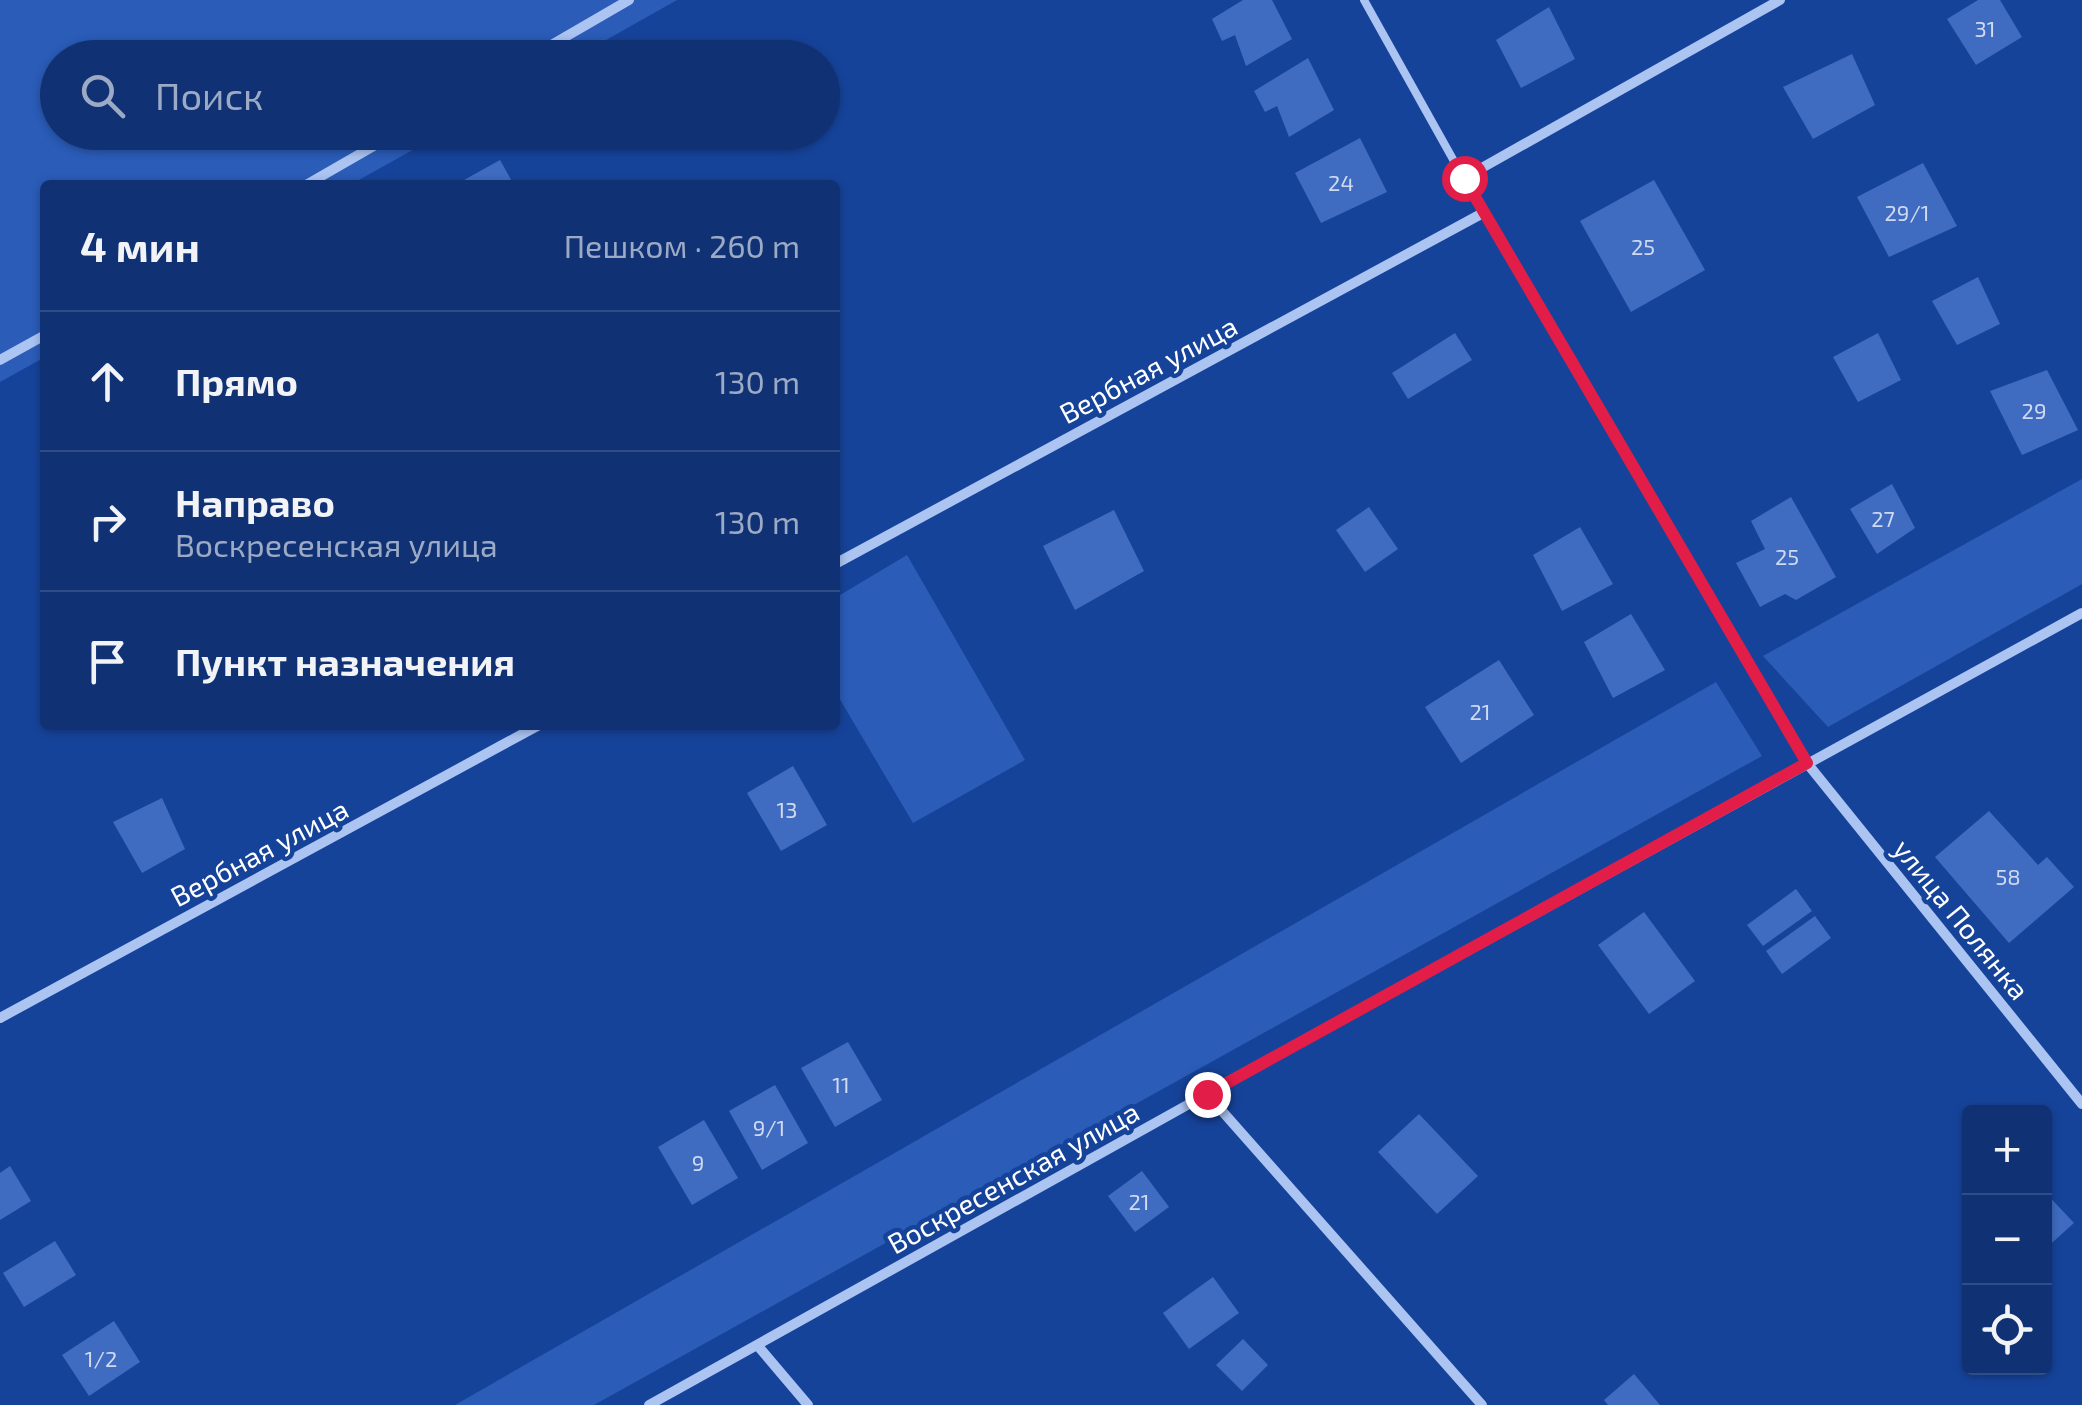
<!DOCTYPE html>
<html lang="ru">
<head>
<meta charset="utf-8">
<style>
	body { margin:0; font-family:"Exo 2",sans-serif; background:#193a79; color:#f1f3f6 }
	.controls { position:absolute; right:30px; bottom:30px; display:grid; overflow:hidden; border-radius:10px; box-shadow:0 2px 8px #0004 }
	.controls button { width:90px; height:90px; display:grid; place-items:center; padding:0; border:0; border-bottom:2px solid #304d86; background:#103274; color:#f1f3f6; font:50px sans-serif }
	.stop { position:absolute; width:30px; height:30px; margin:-22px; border:8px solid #e11d48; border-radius:50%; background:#fff }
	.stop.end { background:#e11d48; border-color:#fff; box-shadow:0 2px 10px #0008 }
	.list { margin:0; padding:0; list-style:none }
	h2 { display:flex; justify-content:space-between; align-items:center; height:130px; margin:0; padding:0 40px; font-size:42px }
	h2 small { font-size:32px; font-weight:400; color:#9caac5 }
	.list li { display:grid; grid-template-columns:65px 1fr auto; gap:30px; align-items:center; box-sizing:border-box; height:140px; padding:0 40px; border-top:2px solid #304d86 }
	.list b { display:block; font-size:38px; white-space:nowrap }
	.list p { margin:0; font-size:32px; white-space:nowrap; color:#9caac5 }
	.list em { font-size:32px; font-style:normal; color:#9caac5 }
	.icon { flex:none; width:55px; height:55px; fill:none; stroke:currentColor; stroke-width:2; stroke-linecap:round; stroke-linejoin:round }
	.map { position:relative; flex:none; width:2082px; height:1405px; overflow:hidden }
	.search { position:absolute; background:#103274; box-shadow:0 2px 8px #0004; left:40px; top:40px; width:800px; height:110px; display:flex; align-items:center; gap:25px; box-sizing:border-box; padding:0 35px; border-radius:55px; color:#9caac5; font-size:38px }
	.panel { position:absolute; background:#103274; box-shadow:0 2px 8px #0004; left:40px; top:180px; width:800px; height:550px; border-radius:10px }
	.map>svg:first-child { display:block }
</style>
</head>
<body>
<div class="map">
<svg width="2082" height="1405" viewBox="0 0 2082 1405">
	<rect width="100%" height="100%" fill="#16439a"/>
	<g fill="#2a5cb8">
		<path d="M0,0H677L576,57L58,58V132L443,133L350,185H45V357L0,382Z"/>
		<path d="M2082,479V584L1828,727L1763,656Z"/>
		<path d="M907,555L1025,760L913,823L835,691V598Z"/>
		<path d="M1716,682L1762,756L594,1405H455Z"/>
	</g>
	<g fill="#3f6cc1">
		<path d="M1243,0H1272L1292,39L1246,66L1235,35L1222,41L1212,19Z"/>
		<path d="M1978,0H2000L2022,37L1976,65L1947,19Z"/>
		<path d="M1549,7L1575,59L1521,88L1496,40Z"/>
		<path d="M1852,54L1875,105L1813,139L1783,87Z"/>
		<path d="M1308,58L1334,110L1289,137L1277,106L1265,112L1254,91Z"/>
		<path d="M1360,138L1387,192L1321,223L1295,173Z"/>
		<path d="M500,160L514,185H455Z"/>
		<path d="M1923,163L1957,226L1889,257L1857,197Z"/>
		<path d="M1654,180L1705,270L1631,312L1580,221Z"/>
		<path d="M1978,277L2000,324L1957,345L1932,301Z"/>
		<path d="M1455,333L1472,360L1408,399L1392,373Z"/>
		<path d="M1878,333L1901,380L1858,402L1833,357Z"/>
		<path d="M2047,370L2078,430L2022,455L1990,391Z"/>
		<path d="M1892,484L1915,528L1877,554L1850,509Z"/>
		<path d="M1791,497L1836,577L1796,600L1785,594L1760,607L1736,563L1765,549L1751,521Z"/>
		<path d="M1369,507L1398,549L1365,572L1336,530Z"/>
		<path d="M1114,510L1144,571L1075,610L1043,546Z"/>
		<path d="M1580,527L1613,584L1562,611L1533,555Z"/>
		<path d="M1631,614L1665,670L1613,698L1584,642Z"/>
		<path d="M1499,660L1534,715L1461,763L1425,707Z"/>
		<path d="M793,766L827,825L781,851L747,793Z"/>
		<path d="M162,798L185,849L142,873L113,822Z"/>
		<path d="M1989,811L2038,865L2047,857L2074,887L2009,943L1935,857Z"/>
		<path d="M1796,889L1812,911L1763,946L1747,925Z"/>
		<path d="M1644,912L1695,981L1649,1014L1598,945Z"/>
		<path d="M1815,916L1831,938L1782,974L1766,951Z"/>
		<path d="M848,1042L882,1100L835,1127L801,1068Z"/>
		<path d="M775,1085L808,1143L762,1170L729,1111Z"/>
		<path d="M1419,1114L1478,1176L1437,1214L1378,1152Z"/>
		<path d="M704,1120L738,1178L692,1205L658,1147Z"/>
		<path d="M10,1166L31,1201L0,1220V1173Z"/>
		<path d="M1142,1171L1169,1207L1135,1232L1108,1196Z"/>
		<path d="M2044,1191L2074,1223L2044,1250Z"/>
		<path d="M55,1241L76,1275L24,1307L3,1273Z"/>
		<path d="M1213,1277L1239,1313L1189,1349L1163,1313Z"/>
		<path d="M114,1321L140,1362L89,1396L62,1355Z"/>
		<path d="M1243,1339L1268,1365L1242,1391L1216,1365Z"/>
		<path d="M1634,1374L1660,1405H1608L1604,1400Z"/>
	</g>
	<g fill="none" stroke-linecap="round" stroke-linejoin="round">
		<path stroke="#abc4f2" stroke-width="8" d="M1364,0L1483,213L1807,763"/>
		<g stroke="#abc4f2" stroke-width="10">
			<path d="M529,58L629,0"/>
			<path d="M1464,178L1780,0"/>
			<path d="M306,185L398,132"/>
			<path d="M0,360L45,335"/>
			<path d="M835,564L1483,213"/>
			<path d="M1807,763L2082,1104"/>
			<path d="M0,1018L539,725"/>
			<path d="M1207,1094L1482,1405"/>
			<path d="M758,1346L808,1405"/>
			<path d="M649,1405L1207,1094L2082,613"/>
		</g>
	</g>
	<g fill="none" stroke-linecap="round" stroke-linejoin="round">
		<path stroke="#e11d48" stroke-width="12" d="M1207,1094L1807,763L1464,178"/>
	</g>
	<g text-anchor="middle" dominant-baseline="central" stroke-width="9" stroke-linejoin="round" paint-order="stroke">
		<g font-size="22" fill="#cfdaf0">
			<text x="1985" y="28">31</text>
			<text x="1341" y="182">24</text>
			<text x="1907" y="212">29/1</text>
			<text x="1643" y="246">25</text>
			<text x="2034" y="410">29</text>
			<text x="1883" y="518">27</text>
			<text x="1787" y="556">25</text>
			<text x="1480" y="711">21</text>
			<text x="787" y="809">13</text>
			<text x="2008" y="876">58</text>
			<text x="841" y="1084">11</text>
			<text x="769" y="1127">9/1</text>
			<text x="698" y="1162">9</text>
			<text x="1139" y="1201">21</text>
			<text x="101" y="1358">1/2</text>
		</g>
		<g font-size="28" fill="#fff" stroke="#16439a">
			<text transform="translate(1148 369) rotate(-28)">Вербная улица</text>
			<text transform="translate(259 852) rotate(-28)">Вербная улица</text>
			<text transform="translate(1962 919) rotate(51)">улица Полянка</text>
			<text transform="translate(1013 1177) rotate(-29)">Воскресенская улица</text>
		</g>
	</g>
</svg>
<div class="controls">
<button>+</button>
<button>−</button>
<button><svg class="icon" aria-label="locate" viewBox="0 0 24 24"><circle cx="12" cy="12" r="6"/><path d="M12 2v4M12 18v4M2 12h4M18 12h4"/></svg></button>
</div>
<div class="stop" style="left:1464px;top:178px"></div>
<div class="stop end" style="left:1207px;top:1094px"></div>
<div class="search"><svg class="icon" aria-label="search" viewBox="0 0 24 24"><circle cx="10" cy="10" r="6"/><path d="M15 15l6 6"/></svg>Поиск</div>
<section class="panel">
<h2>4 мин<small>Пешком · 260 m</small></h2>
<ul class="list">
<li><svg class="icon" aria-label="ahead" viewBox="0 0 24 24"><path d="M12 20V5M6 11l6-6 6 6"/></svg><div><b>Прямо</b></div><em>130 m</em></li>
<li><svg class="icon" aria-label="right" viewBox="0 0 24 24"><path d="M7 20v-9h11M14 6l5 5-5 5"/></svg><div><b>Направо</b><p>Воскресенская улица</p></div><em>130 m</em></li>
<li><svg class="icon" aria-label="arrive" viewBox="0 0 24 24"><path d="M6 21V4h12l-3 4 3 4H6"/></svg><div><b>Пункт назначения</b></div></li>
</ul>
</section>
</div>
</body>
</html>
